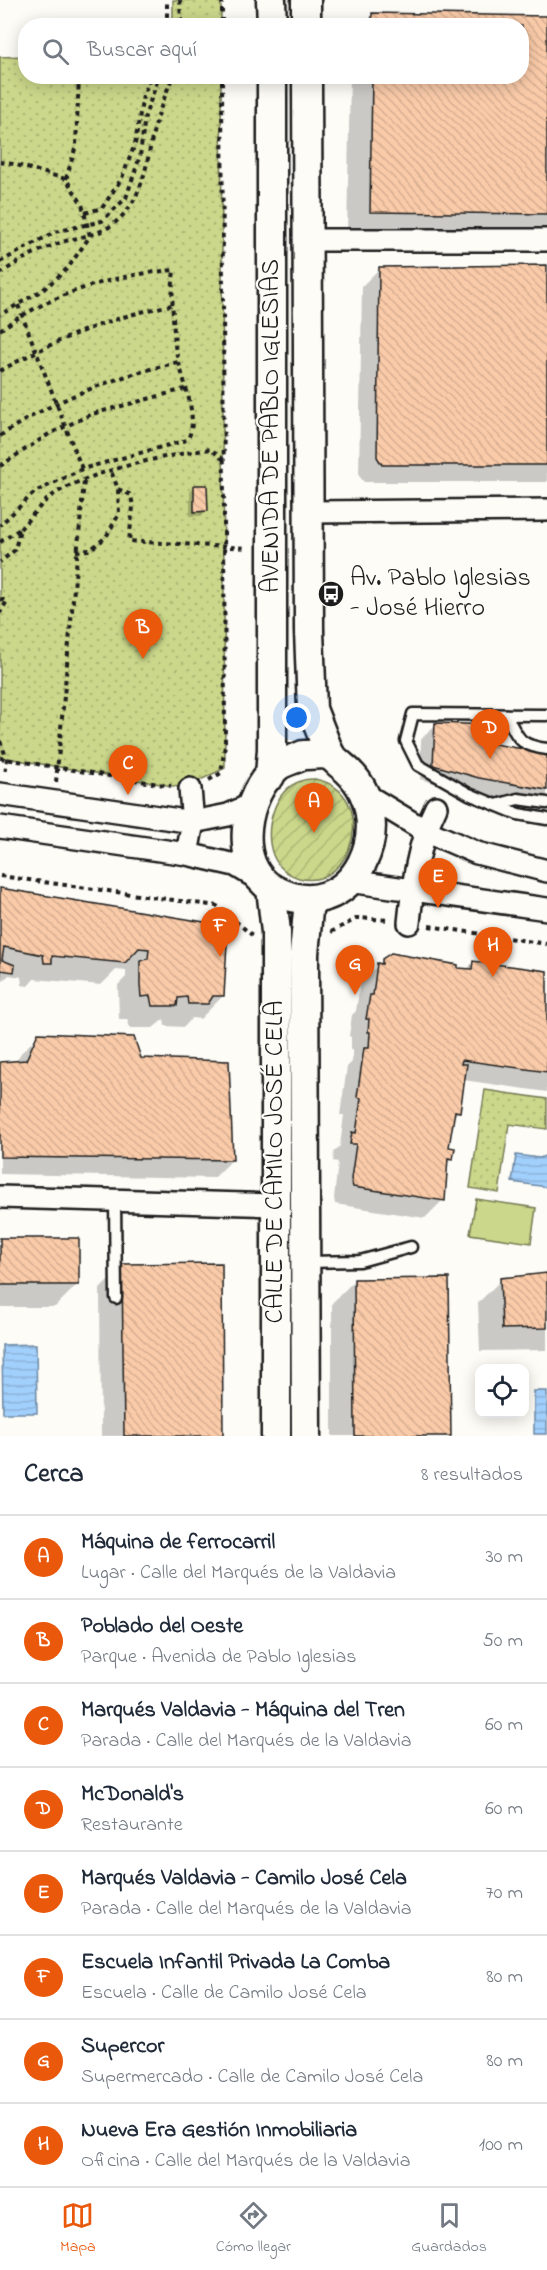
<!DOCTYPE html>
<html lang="es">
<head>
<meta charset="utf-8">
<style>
	body { margin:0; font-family:"Indie Flower",sans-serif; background:#f2f2f3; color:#1f2937 }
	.controls { position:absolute; right:18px; bottom:18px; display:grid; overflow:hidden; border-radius:12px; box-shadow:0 3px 15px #0003 }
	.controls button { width:54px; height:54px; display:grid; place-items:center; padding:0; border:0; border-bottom:2px solid #e0e1e3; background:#fff; color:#1f2937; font:30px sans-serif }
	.you { position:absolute; left:297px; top:718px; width:21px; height:21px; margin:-15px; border:4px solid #fff; border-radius:50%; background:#1a73e8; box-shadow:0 0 0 9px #1a73e833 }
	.badge { display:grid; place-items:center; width:39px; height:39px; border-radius:50%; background:#ea580c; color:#fff; font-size:20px; font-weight:700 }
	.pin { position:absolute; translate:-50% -50px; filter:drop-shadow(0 2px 3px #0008) }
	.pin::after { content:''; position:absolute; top:32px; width:21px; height:18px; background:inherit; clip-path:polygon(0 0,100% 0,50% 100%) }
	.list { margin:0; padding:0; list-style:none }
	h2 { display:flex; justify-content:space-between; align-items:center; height:78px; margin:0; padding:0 24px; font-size:26px }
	h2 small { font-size:20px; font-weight:400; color:#747a83 }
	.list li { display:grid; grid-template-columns:39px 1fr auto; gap:18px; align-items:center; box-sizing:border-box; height:84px; padding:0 24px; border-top:2px solid #e0e1e3 }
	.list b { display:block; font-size:22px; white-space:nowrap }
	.list p { margin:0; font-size:20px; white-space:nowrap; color:#747a83 }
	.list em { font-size:20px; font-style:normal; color:#747a83 }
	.icon { flex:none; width:33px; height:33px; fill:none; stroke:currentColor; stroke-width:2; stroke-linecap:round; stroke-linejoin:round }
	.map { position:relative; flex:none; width:547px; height:1436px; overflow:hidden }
	.search { position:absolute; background:#fff; box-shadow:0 3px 15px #0003; left:18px; right:18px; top:18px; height:66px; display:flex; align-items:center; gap:15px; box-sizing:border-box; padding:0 21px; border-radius:24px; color:#747a83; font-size:22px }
	.sheet { height:750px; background:#fff }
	nav { display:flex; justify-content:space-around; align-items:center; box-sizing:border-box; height:84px; border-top:2px solid #e0e1e3; background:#fff; font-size:16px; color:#747a83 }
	nav a { display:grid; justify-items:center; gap:3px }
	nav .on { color:#ea580c }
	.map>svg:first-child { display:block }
</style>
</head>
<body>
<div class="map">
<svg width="547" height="1436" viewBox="0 0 547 1436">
	<defs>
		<pattern id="grass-dots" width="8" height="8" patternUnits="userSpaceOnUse" patternTransform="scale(1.5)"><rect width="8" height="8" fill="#cbd78a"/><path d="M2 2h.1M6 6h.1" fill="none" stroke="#aeb876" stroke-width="1.8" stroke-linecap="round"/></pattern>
		<pattern id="garden-furrows" width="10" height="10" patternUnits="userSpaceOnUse" patternTransform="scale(1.5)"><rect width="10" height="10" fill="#cbd78a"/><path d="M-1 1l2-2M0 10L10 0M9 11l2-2" fill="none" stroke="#aeb876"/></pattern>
		<pattern id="water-rules" width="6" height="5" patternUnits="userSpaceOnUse" patternTransform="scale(1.5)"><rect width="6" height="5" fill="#a2d0fd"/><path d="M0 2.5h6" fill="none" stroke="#8bb2d8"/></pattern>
		<pattern id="building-back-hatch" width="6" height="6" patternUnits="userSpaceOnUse" patternTransform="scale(1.5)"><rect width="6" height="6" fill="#facba9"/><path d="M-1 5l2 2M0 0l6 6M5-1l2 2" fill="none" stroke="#d6ae91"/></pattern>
	</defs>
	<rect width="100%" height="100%" fill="#fdfcf7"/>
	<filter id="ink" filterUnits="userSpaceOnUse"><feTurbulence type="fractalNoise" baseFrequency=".0167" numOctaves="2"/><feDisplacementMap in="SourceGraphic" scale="12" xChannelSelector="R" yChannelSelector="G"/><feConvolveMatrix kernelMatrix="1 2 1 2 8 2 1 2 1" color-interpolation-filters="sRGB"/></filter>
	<g filter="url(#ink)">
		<g fill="url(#grass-dots)" stroke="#747a53" stroke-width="1.5">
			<rect x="173" y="0" width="48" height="25"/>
			<path d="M25,56L26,76L221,77L225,768L184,788L0,757V57Z"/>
			<path d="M485,1090L547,1099V1129L509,1124L499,1193L470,1188Z"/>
		</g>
		<path fill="url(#garden-furrows)" stroke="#747a53" stroke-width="1.5" d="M315,779C381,792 353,893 299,878C286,874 278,867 273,855C264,830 273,790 301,781C305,779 311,779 315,779Z"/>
		<path fill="#cbd78a" stroke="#747a53" stroke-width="1.5" d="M476,1199L536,1208L531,1243L470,1234Z"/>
		<g fill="url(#water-rules)" stroke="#6c88a3" stroke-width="1.5">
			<path d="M516,1155L540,1158L547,1155V1187L512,1182Z"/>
			<path d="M36,1344L37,1413H3L2,1345Z"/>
			<rect x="534" y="1391" width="13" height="43"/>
		</g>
		<g fill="#0003">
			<path d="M373,15L547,17V237L347,234L350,76H522V26H362Z"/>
			<path d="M547,267V482H364L359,476L362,286L380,268Z"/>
			<path d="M194,487L206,511L201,516H190V492Z"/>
			<path d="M435,725L493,746L547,755V806L464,792L420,779L421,739Z"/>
			<path d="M0,890L227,928L223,996L200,1019L192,1018L184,1027L165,1026L164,1019L153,1028H130L127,1019H119L118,985L126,977V971L116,970L101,985L34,979L28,986L22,985L21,977L9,975L0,984Z"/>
			<path d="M383,960L466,970L473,963L547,973V1092L463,1080L459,1111L452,1118L448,1149L452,1158L446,1164L443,1200L425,1218L335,1204L334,1198L338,1162L333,1161L334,1152L340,1146L344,1115H340L347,1067L352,1062L353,1050H351V1037L349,1036L352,1015L356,1011L360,983Z"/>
			<path d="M39,1035L140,1060L232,1160L214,1178L0,1174V1063L16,1062L21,1053Z"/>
			<path d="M0,1240L78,1284L55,1307H0Z"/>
			<path d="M123,1266L222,1436H101L100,1289Z"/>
			<path d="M547,1275V1350L480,1351L478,1303L501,1280Z"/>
			<path d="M355,1280L449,1436H332V1303Z"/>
		</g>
		<g fill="url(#building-back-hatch)" stroke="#1c1c1c" stroke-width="1.5">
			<path d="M372,13L547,16V214L370,212L372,76H522V26H372Z"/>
			<path d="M547,265V465H382L377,457L379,267Z"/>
			<path d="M194,485H207L208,511L194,512Z"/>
			<path d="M435,723L497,725L494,744L547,753V790L479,778L433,765Z"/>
			<path d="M0,888L228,926L224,996H213L208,1004H188L187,997L178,998L177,1006H152L150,996L141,997L140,985V961L148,959L149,949L139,948L125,963L52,956V963H44L43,955L4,947L2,960L15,965L14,972L1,970L0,998Z"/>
			<path d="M391,953L458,965V968L472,969L473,961L547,971V1072L462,1060L461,1064H467L460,1112L455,1111L449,1147L455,1148L453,1159L448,1158L445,1201L353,1187L351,1179L356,1144H350L352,1132L356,1133L361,1098L357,1097L364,1048H369L370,1032H368L369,1019H366L370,995H373L377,963L382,964V959Z"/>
			<path d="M38,1033L134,1037L141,1058L229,1061L233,1160L0,1157V1062L26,1060Z"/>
			<rect x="0" y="1238" width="79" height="47"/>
			<path d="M222,1263L223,1436H124L122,1264Z"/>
			<path d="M547,1273V1328L502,1329L500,1278Z"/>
			<path d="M449,1278L451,1436H355L354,1279Z"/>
		</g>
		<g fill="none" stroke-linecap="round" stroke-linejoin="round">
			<defs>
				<g id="lane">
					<path d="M506,715C519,739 518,745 547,749"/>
					<path d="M547,715L413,714L406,741L418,765L469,794L518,814L547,819"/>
					<path d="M496,805L518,799L547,803"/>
					<path d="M115,1200L116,1298"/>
					<path d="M306,1262L360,1261L411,1247"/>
				</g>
				<g id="street">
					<path d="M308,240H547"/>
					<path d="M308,512L547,510"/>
					<path d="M0,794L193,822L228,815L250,805"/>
					<path d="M366,795L424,830L477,853L547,871"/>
					<path d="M0,827L187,854L235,865L260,880"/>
					<path d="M187,854L193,822L190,789"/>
					<path d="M349,881L547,909"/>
					<path d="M409,923C413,883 418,843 436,807"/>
					<path d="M0,1197L277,1205"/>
				</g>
				<g id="secondary">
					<path d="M271,0L272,26"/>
					<path d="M306,0V26"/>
					<path d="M307,76L309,631L312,709L330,755"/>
					<path d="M303,755C311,755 324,753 330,756C334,758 338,763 341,765C408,817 352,934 273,889C231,865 244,793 278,766C285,761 296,759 303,755Z"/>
					<path d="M270,776L272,749V76"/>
					<path d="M271,888L276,932V1436"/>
					<path d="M306,1436L304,954L309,900"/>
				</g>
			</defs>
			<use href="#lane" stroke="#1c1c1c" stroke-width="15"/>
			<use href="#street" stroke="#1c1c1c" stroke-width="26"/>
			<use href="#secondary" stroke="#1c1c1c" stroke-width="33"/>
			<g stroke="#1c1c1c" stroke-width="4" stroke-dasharray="4.5 4.5" stroke-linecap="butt">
				<path d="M180,0L181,26"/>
				<path d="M222,0V26"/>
				<path d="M167,26V0"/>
				<path d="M0,162L13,164L66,179L82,204L90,236L68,268L44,289L0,315"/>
				<path d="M66,179L76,146L79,76"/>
				<path d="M85,213L102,208L122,178L135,144L143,95L152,76"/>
				<path d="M0,262L55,232L102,221L126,198L140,156L145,116L159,76"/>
				<path d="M0,274C18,261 36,251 57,244C74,237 93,237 109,227C142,205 146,168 153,133C158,114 165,95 173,76"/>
				<path d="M18,305L82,469"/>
				<path d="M0,330C50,294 112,275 174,270C171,295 173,320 175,345C178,371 202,418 187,440L82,469L35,492L0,525"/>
				<path d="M0,371C55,340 110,317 172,305"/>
				<path d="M0,436C54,399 115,377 178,362"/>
				<path d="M0,466L49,434L92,414L185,389"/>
				<path d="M118,489L131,495L133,507L129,541L247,548"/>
				<path d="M20,529C31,517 42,502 56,493C97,469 164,456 211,449L225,461"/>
				<path d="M0,542L20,529L15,550L0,562"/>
				<path d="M76,551L90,550L106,537L119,514L118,489L111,471"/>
				<path d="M0,599L7,601L0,613"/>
				<path d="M0,741L7,759L5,775"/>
				<path d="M0,758L171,786"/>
				<path d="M209,780L221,773L225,745L222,76"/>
				<path d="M56,782L84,481"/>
				<path d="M0,876L217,906L252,935"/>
				<path d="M429,926L547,944"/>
				<path d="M331,932L358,918L389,920"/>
			</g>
			<use href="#lane" stroke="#fdfcf7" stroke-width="10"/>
			<use href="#street" stroke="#fdfcf7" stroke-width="21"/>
			<use href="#secondary" stroke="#fdfcf7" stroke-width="28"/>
		</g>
	</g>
	<defs>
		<symbol id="bus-disc" viewBox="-11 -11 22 22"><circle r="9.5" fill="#1c1c1c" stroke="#fdfcf7"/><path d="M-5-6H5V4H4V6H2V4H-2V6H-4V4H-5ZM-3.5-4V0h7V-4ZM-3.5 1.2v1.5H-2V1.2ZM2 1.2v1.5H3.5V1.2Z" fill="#fff"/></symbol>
	</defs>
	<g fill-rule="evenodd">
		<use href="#bus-disc" x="316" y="579" width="30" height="30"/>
	</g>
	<g text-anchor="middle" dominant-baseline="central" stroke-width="4.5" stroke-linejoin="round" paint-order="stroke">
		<g font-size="26" fill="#1c1c1c" stroke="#fdfcf7">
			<text transform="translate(272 426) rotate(-90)">AVENIDA DE PABLO IGLESIAS</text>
			<text transform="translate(276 1162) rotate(-90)">CALLE DE CAMILO JOSÉ CELA</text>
		</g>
		<g font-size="26" fill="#1c1c1c" stroke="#fdfcf7" text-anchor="start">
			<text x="350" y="579">Av. Pablo Iglesias<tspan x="350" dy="30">- José Hierro</tspan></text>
		</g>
	</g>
</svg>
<div class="controls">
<button><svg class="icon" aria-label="locate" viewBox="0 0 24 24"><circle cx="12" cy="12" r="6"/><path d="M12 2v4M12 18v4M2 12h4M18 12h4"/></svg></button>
</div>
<div class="you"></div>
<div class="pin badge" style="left:314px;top:833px">A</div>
<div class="pin badge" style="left:143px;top:659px">B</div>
<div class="pin badge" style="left:128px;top:795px">C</div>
<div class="pin badge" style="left:490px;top:759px">D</div>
<div class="pin badge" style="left:438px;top:908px">E</div>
<div class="pin badge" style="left:220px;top:957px">F</div>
<div class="pin badge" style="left:355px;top:995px">G</div>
<div class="pin badge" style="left:493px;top:977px">H</div>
<div class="search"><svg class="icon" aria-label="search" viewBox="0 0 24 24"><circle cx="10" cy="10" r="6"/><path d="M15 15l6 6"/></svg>Buscar aquí</div>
</div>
<section class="sheet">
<h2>Cerca<small>8 resultados</small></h2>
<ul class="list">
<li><span class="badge">A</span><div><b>Máquina de ferrocarril</b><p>Lugar · Calle del Marqués de la Valdavia</p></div><em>30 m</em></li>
<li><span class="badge">B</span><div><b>Poblado del Oeste</b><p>Parque · Avenida de Pablo Iglesias</p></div><em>50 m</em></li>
<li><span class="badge">C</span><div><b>Marqués Valdavia - Máquina del Tren</b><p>Parada · Calle del Marqués de la Valdavia</p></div><em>60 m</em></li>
<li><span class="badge">D</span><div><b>McDonald's</b><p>Restaurante</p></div><em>60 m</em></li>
<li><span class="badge">E</span><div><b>Marqués Valdavia - Camilo José Cela</b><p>Parada · Calle del Marqués de la Valdavia</p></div><em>70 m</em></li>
<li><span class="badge">F</span><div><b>Escuela Infantil Privada La Comba</b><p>Escuela · Calle de Camilo José Cela</p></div><em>80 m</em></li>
<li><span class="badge">G</span><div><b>Supercor</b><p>Supermercado · Calle de Camilo José Cela</p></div><em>80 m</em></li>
<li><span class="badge">H</span><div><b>Nueva Era Gestión Inmobiliaria</b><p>Oficina · Calle del Marqués de la Valdavia</p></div><em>100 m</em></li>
</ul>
</section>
<nav>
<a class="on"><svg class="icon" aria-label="map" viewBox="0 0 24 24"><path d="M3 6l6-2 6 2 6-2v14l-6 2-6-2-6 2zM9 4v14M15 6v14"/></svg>Mapa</a>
<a><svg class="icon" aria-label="directions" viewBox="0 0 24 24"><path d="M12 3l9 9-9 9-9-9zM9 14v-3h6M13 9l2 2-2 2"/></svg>Cómo llegar</a>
<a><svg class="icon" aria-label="saved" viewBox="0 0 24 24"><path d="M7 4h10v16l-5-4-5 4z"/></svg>Guardados</a>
</nav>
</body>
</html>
